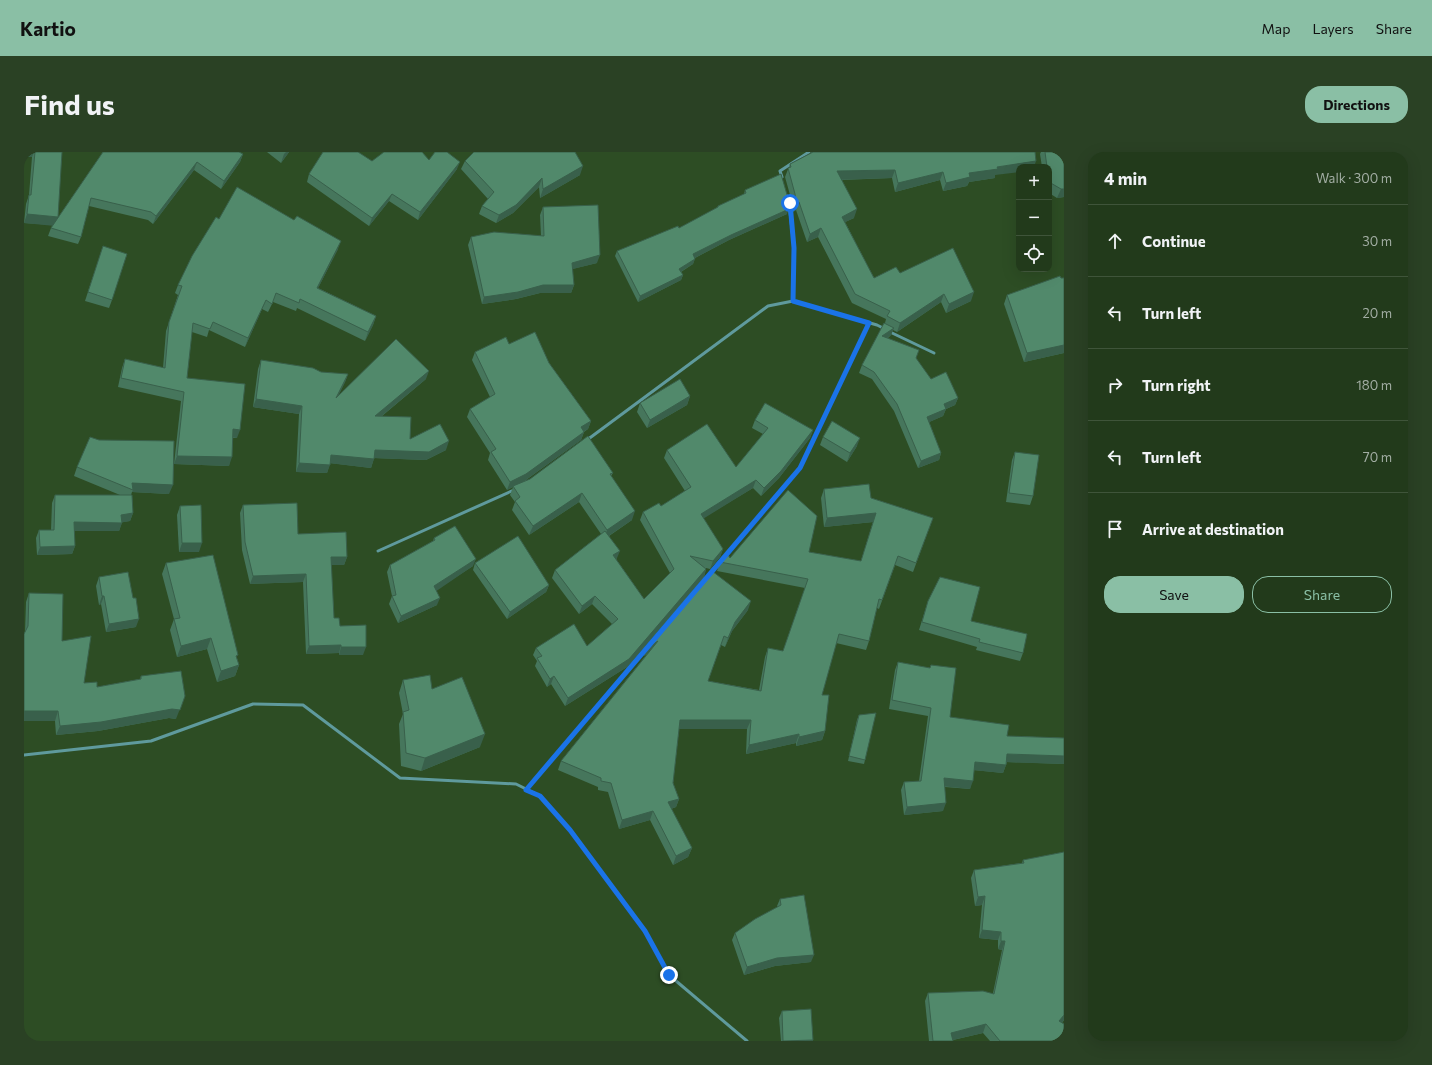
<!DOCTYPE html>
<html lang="en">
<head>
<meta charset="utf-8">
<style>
	body { margin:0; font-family:Commissioner,sans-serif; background:#2a4124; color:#f1f3f6 }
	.controls { position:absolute; right:12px; top:12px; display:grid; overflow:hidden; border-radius:8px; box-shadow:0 4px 16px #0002 }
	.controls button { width:36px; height:36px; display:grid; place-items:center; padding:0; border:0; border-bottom:1px solid #3f543a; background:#223a1b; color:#f1f3f6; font:20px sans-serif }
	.stop { position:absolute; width:12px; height:12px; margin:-9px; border:3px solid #1a73e8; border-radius:50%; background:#fff }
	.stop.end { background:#1a73e8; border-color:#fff; box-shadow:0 1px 4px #0008 }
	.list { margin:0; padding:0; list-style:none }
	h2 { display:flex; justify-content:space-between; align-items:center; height:52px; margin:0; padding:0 16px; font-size:17px }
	h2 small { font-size:13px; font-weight:400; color:#a2ada3 }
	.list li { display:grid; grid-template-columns:26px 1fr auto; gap:12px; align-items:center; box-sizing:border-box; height:72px; padding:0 16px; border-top:1px solid #3f543a }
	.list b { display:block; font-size:15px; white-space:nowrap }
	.list em { font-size:13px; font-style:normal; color:#a2ada3 }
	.actions { display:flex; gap:8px; padding:12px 16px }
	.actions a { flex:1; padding:9px 0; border:1px solid #8abfa5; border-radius:16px; text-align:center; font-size:14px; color:#8abfa5 }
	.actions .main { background:#8abfa5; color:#111 }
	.icon { flex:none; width:22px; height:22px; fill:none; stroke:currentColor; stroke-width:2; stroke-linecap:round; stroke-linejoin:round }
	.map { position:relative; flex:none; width:1040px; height:889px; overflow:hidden; border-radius:16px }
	header { display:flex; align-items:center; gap:24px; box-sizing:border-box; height:56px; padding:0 20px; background:#8abfa5; color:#111 }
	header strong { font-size:19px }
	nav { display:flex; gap:22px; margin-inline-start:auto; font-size:14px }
	.intro { display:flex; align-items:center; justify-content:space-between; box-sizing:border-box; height:96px; padding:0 24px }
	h1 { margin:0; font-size:28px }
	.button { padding:10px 18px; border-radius:16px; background:#8abfa5; color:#111; font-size:14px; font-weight:700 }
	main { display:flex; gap:24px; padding:0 24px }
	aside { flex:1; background:#223a1b; border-radius:16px; box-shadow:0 4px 16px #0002 }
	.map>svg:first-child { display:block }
</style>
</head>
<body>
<header>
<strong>Kartio</strong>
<nav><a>Map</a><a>Layers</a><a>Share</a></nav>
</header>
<div class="intro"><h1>Find us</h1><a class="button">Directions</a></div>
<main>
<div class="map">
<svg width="1040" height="889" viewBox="0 0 1040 889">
	<rect width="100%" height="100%" fill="#2d4d24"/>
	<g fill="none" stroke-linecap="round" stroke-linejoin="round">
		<g stroke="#5f9a9d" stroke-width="3">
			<path d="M758,25L756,19L785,0"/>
			<path d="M763,44L765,51L770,96L769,149"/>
			<path d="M866,180L910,201"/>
			<path d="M563,288L744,154L769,149L853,173L861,177"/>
			<path d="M354,399L490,338"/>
			<path d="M702,403L776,316L845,171"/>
			<path d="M686,421L698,407"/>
			<path d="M0,603L127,589L229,552L279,553L376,626L492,632L516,644L546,678L621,779L645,823L723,889"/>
			<path d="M502,638L671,439"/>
		</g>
	</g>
	<g fill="#46765c">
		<path d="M0,0H38L33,67L79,0L219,2L216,10L197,37L170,18L129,72L124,68L65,54L57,85L54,92L24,84L27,76L29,73L0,71L2,52L5,43L8,5H0Z"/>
		<path d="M243,0H265L257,11Z"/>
		<path d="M788,0H1011L971,23V26L945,30L943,34L919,39L916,28L871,40L868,26L818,28L830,66L821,70L850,126L876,121L947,149L922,161L917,150L873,180L869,178L867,183L864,186L892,207L907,227L934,246L931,253L922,257L919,264L905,270L917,301L915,308L894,316L870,259L848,227L835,221L838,213L861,171L862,167L828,151L794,85L783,90L772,58L769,60L768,50L761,25L766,12Z"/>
		<path d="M1017,0H1040V45L1033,46L1025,41V15H1018L1016,2Z"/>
		<path d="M405,8L433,17L394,68L365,49L345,74L283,30L285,22L348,9Z"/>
		<path d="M441,9L556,23L516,46L515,35L489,61L472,71L455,62L458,54L464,47L437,17Z"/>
		<path d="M721,38L763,62L705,88L671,106L669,112L657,120L659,123L657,128L614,150L591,104L593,99L655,76L693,56L694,54L720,42Z"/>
		<path d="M519,55L573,111L548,117L550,133L547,141H516L492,147L458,152L444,93L447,85L517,84L516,63Z"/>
		<path d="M195,67L314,97L294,136L352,164L349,173L341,189L273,156L272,159L249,150L244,160L238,157L221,195L185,178L183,185L168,180L163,226L213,286H209L205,314L150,312L157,249L94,235L98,216L101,207L139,216L142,179L154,143L151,141L154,133Z"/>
		<path d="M79,94L88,148L85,156L61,149Z"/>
		<path d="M1037,126H1040V201L1000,210L980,152L983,143Z"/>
		<path d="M485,192L525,211L567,269L564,277L560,280L557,288L502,328L589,321L587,324L608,368L585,384L593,406L592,407L620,447L646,421L616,368L619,360L637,354L661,339L640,306L643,298L712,315L739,282L728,276L731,268L789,278L786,286L755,326L737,344L729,336L679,366L699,397L696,405L686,417L682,416V417L680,425L603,515L541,554L527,532L523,535L511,514L513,509L509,503L512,496L563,494L588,472L568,452L555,462L528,426L531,418L577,382L555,350L505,383L488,358L491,350L486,343L489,335L483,338L464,308L466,301L443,265L446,257L466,245L448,208L451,200Z"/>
		<path d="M237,208L297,220L324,222L321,230L314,244L402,227L358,264L386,287L422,298L402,308L350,306L347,316L306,311L303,321L272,320L275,262L229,255L234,217Z"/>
		<path d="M666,244L663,253L623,276L613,260L616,251Z"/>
		<path d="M799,285L833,294L823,310L796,293Z"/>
		<path d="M991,300L1009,344L1006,353L982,350L988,308Z"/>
		<path d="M53,315L145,342L108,340L107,343L109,361L106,369L98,370L95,379H50L51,394L48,402L13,403L12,386L15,378H27L28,351L31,343H96L50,324Z"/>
		<path d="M800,337L847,346L909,366L889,420L871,413L855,457L853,456L845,489L842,498L812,491L798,543L801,579L798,588L772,594V591L722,602L723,577H655L649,631L655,647L652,655L647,657L668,696L664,705L649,713L626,668L595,677L584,640L574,638V635L534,618L537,609L623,502L620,504L623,496L724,458L708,479L701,495L697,493L684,529L735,538L741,505L744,496L759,499L781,436L693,419L696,410L706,406L785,400L837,409L849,370L800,375L797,346Z"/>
		<path d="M219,353L274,382L323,405L320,413H307L310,466L339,503H315V501L282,502L279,430L226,432L218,398L216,361Z"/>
		<path d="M156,354L175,400H155L153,363Z"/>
		<path d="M410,386L449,414L412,438L413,453L374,471L365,452L368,444L363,420L366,413L409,389Z"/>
		<path d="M142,411L213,507L215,513L211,524L193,530L183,497L153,505L146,478L150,467L138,422Z"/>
		<path d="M451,411L525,433L522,440L483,467L449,418Z"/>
		<path d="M75,425L112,475L82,480L77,452L75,453L72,434Z"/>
		<path d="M5,441L38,489L60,531L73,535L116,527L117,524L152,567L145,566L74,579L32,583L31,569H0L1,481L2,450Z"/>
		<path d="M904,449L947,469L999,501L996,509L952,498L953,495L895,478Z"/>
		<path d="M874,510L906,516L907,513L926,565L983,584L1040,586V612L983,610L979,621L950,618L946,637L921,635L919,659L880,663L877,638L880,630L895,629L904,564L865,557L871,518Z"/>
		<path d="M379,528L408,537L456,595L397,619L377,614L375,572L379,562L375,541Z"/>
		<path d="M835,563L841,608L840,612L824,609L833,568Z"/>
		<path d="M1040,700V868L1038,871L1040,889H966L959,881L929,888V889H905L901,849L904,841H969L978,798L974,797V788L955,786L958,753L951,754L947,726L950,718L998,711L999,708Z"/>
		<path d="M756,747L787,810L751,814L720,823L708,788L711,781L754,755L753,754Z"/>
		<path d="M758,859L789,888V889H757L755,866Z"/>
	</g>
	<g fill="#39604b">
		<path d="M0,0H10L8,5H0Z"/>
		<path d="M262,0H265L257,11L260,2Z"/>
		<path d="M219,2L216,10L197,37L200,29Z"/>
		<path d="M1012,9L1010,15H995V20L971,23V26L945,30L943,34L919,39L922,31L945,21L973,15Z"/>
		<path d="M173,10L170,18L129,72L132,64Z"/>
		<path d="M436,10L433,17L394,68L396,60Z"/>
		<path d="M559,14L556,23L516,46L519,37Z"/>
		<path d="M871,18L868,26L810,28L813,19Z"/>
		<path d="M919,20L916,28L871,40L874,31Z"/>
		<path d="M518,26L515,35L489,61L472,71L475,63Z"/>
		<path d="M1037,37H1040V45L1033,46Z"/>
		<path d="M368,42L365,49L345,74L348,66Z"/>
		<path d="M775,50L772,58L769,60L772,51Z"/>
		<path d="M765,57L763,62L705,88L667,108L669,102L707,83Z"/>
		<path d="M833,57L830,66L815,73L818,65Z"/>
		<path d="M3,62L34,65L31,74L0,71Z"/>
		<path d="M797,76L794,85L783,90L786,82Z"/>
		<path d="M317,89L314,97L290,144L293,136Z"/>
		<path d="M576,103L573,111L545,118L548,111Z"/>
		<path d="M671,107L669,112L653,122L655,117Z"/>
		<path d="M659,123L657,128L614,150L616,144Z"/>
		<path d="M519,133H550L547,141H516L492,147L458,152L460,145Z"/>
		<path d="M950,140L947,149L922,161L925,152Z"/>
		<path d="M920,142L917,150L873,180L876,171Z"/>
		<path d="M242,148L238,157L221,195L224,186Z"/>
		<path d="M352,164L349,173L341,189L344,180Z"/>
		<path d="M870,176L867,183L856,191L858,184Z"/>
		<path d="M1040,193V201L1000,210L1003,201Z"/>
		<path d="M405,219L402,227L348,272L351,264Z"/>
		<path d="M324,222L321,230L309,254L312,246Z"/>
		<path d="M666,244L663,253L623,276L626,268Z"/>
		<path d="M934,246L931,253L922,257L919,264L901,272L903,265L920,252Z"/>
		<path d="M232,247L278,254L275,262L229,255Z"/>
		<path d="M567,269L564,277L554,283L557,275Z"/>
		<path d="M209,277L216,278L213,286L206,285Z"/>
		<path d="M789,278L786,286L755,326L737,344L740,336Z"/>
		<path d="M560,280L557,288L499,330L483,338L486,330Z"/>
		<path d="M836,286L833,294L823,310L826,301Z"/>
		<path d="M425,289L422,298L402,308L348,306L351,298Z"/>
		<path d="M917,301L915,308L894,316L897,309Z"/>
		<path d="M307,303L350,307L347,316L304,311Z"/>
		<path d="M153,304L208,305L205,314L150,312Z"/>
		<path d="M275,311L306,313L303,321L272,320Z"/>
		<path d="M732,328L729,336L674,370L677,362Z"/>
		<path d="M108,331L149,333L145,342L108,340L109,338Z"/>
		<path d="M558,341L555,350L505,383L509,374Z"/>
		<path d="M611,359L608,368L580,387L583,378Z"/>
		<path d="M109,361L106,369L95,371H98L95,379H47L50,370L97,363Z"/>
		<path d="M852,361L849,370L800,375L803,366Z"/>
		<path d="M158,391H178L175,400H155Z"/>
		<path d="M51,394L48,402L13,403L16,395Z"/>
		<path d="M699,397L696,405L686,417L689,409Z"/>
		<path d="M596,399L593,406L587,411L589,403Z"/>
		<path d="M307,405H323L320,413H304Z"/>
		<path d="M452,407L449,414L408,442L410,434Z"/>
		<path d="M682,417L680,425L603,515L541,554L544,546Z"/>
		<path d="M282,422L279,430L226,432L229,424Z"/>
		<path d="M525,433L522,440L483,467L486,460Z"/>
		<path d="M78,444H80L77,452L75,453Z"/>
		<path d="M571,444L568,452L555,462L558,454Z"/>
		<path d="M416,446L413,453L374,471L377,464Z"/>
		<path d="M727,449L724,458L708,479L701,495L704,486L711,470Z"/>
		<path d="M115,467L112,475L82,480L85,472Z"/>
		<path d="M187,486L183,497L153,505L157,494Z"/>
		<path d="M634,489L631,497L620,504L623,496Z"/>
		<path d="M317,493L315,501L282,502L285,494Z"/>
		<path d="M317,495H342L339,503H315Z"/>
		<path d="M215,513L211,524L193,530L197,519Z"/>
		<path d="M530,524L527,532L523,535L526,527Z"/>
		<path d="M161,544L152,567L145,566L74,579L32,583L36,574L148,557Z"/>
		<path d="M0,559H34L31,569H0Z"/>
		<path d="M656,568H727L723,577H653Z"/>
		<path d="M801,579L798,588L772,594L775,585Z"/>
		<path d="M461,582L456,595L397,619L401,606Z"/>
		<path d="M775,582L772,591L722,602L725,593Z"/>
		<path d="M983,602L1040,604V612L980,610Z"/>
		<path d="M951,610L982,613L979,621L948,618Z"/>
		<path d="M920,626L949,629L946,637L917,634Z"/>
		<path d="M655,647L652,655L641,659L644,650Z"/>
		<path d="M922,651L919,659L880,663L883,655Z"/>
		<path d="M629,659L626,668L595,677L598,668Z"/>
		<path d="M668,696L664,705L649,713L652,704Z"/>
		<path d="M961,744L958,753L951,754L954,745Z"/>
		<path d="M958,778L977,780L974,788L955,786Z"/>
		<path d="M977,789H981L978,798L974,797Z"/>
		<path d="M790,803L787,810L751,814L720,823L723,815L753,806Z"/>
		<path d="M1040,863V868L1032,878L1035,869Z"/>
		<path d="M962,872L959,881L924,889L927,881Z"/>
		<path d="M789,888V889H759Z"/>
	</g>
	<g fill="#51896b" stroke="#39604b">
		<path d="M11,0H38L34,65L3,62L5,43H7Z"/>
		<path d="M79,0H215L219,2L200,29L173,10L132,64L127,60L67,46L57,85L27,76Z"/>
		<path d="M299,0H334L348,9L360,0H398L405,8L411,0H423L436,10L396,60L368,42L348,66L285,22Z"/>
		<path d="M450,0H551L559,14L519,37L518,26L492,53L475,63L458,54L470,40L441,9Z"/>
		<path d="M789,0H1011L1012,9L973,15L974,17L945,21L946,25L922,31L919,20L874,31L871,18L813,19L833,57L818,65L850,126L872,115L876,121L929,96L950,140L925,152L920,142L876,171L863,164L866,159L831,142L797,76L786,82L775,50L772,51L771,42L764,16L767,15L766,12Z"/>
		<path d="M1021,0H1040V37H1037L1025,30V15H1023Z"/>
		<path d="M757,22L764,46L765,57L707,83L669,102L671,107L655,117L659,123L616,144L593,99L654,74L655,76L694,55V54L722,41L721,38Z"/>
		<path d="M213,35L270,68L273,64L317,89L293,136L352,164L344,180L276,147L275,151L252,141L248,152L242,148L224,186L189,170L186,177L169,171L163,226L221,232L216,278L209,277L208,305L153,304L160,240L97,226L101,207L141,216L145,170L158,134L154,133L168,104L192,65L195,67Z"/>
		<path d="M574,53L576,103L548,111L550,133H519L494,140L460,145L447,85L470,80L520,84L519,55Z"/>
		<path d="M79,94L103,102L88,148L64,140Z"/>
		<path d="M1036,124L1037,126H1040V193L1003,201L983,143Z"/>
		<path d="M860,171L870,176L858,184L895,198L892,206L907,227L922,220L934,246L920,252L922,257L903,265L917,301L897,309L873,252L850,220L838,213Z"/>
		<path d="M511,180L525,211L567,269L557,275L560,280L502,322L486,330L467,300L472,297L446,257L471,242L451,200L482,185L485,192Z"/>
		<path d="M372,187L405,219L351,264L387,265L386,287L416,272L425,289L405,300L351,298L350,307L307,303L306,313L275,311L278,254L232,247L237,208L289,216L297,220L324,222L312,246Z"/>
		<path d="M656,227L666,244L626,268L616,251Z"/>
		<path d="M741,251L789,278L757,319L740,336L732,328L677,362L699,397L689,409L666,404L682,417L605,507L544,546L530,524L526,527L513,506L518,504L512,496L550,472L563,494L594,467L571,444L558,454L531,418L581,379L596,399L589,403L620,447L650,417L619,360L635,351L637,354L667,335L643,298L683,272L712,315L744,276L731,268Z"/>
		<path d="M808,269L836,286L826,301L799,285Z"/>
		<path d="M564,284L589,321L586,322L611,359L583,378L558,341L509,374L491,349L496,345L489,334L506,327Z"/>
		<path d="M66,285L75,288L150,289L149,333L108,331L109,338L53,315Z"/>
		<path d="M991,300L1015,303L1009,344L985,341Z"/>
		<path d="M845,332L847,346L909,366L892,411L874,404L858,448L855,447L845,489L815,482L798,543H805L801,579L775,585V582L725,593L727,568H656L649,631L655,647L644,650L668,696L652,704L629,659L598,668L587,631L577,629V626L537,609L634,489L623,496L688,419L727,449L711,470L704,486L700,484L684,529L737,539L744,496L759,499L784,427L696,410L703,401L706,406L764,338L793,364L785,400L837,409L852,361L803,366L800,337Z"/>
		<path d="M31,343H108L109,361L97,363L98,371L50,370L51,394L16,395L15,378H30Z"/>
		<path d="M273,351L274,382L322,380L323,405H307L310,466H315L316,474L342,473V495H317V493L285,494L282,422L229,424L221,390L219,353Z"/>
		<path d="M177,353L178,391H158L156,354Z"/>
		<path d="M431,374L452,407L410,434L416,446L377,464L368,444L372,443L366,413L411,388L410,386Z"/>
		<path d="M494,384L525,433L486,460L451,411Z"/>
		<path d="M189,403L214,503L212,504L215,513L197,519L187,486L157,494L150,467L156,466L142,411Z"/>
		<path d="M104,420L109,446H112L115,467L85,472L80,444H78L75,425Z"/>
		<path d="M916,425L956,435L947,469L1003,482L999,501L955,490L956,487L898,470L904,449Z"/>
		<path d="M5,441L39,442L38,489L67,484L60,531L73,530V535L117,527V524L157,519L161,544L156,558L148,557L77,570L36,574L34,559H0V482L4,474Z"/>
		<path d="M874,510L906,516L907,513L932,516L926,565L985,573L983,584L1040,586V604L983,602L982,613L951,610L949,629L920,626L922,651L883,655L880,630L897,629L907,556L868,548Z"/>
		<path d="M406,523L408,537L438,525L461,582L401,606L382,601L379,560L385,558L379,528Z"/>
		<path d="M852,561L841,608L825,604L835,563Z"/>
		<path d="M1040,700V863L1035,869L1040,872V889H976L962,872L927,881L929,889H909L904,841L959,839L970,842L981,789H977V780L958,778L961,744L954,745L950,718L1000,711L999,708Z"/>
		<path d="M780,743L790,803L753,806L723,815L711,781L731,767L757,753L756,747Z"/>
		<path d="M787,857L789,888L759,889L758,859Z"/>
	</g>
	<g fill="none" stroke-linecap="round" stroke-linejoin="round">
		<path stroke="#1a73e8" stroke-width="5" d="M645,823L621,779L546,678L516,644L502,638L776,316L845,171L769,149L770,96L766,51"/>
	</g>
</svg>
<div class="controls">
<button>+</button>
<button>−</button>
<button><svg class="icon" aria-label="locate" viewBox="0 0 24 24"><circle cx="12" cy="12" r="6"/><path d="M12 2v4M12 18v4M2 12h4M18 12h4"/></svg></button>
</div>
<div class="stop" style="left:766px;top:51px"></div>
<div class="stop end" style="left:645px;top:823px"></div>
</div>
<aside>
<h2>4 min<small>Walk · 300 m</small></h2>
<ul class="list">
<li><svg class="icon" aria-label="ahead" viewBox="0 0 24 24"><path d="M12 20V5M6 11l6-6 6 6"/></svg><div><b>Continue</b></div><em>30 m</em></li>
<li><svg class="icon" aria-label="left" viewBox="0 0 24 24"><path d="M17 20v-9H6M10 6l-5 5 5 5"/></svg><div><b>Turn left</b></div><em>20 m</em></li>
<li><svg class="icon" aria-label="right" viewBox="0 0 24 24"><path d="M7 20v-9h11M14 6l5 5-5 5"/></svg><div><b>Turn right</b></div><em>180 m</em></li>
<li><svg class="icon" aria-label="left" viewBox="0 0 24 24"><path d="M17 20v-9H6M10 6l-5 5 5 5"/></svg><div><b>Turn left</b></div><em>70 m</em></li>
<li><svg class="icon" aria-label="arrive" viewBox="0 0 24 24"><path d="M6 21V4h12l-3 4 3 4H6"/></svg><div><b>Arrive at destination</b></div></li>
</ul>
<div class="actions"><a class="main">Save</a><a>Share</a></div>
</aside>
</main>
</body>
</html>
